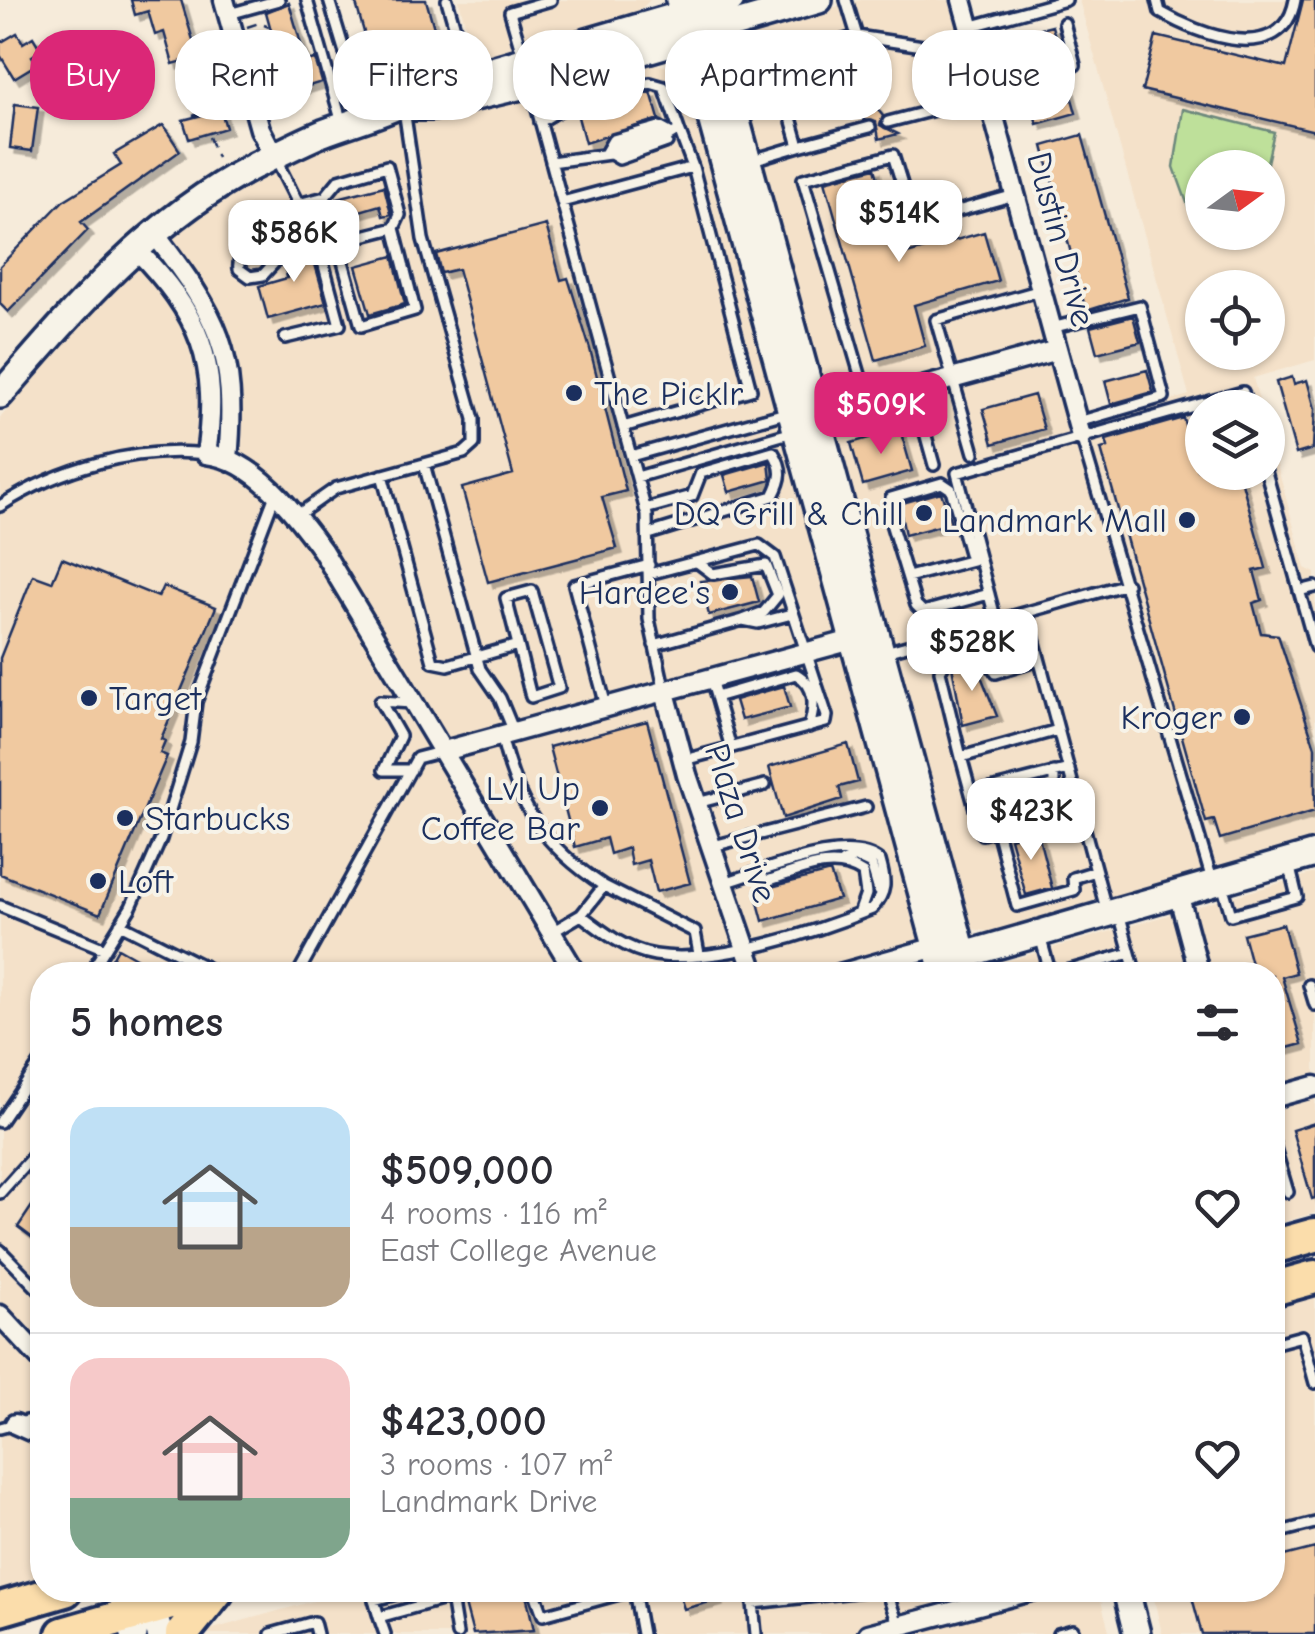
<!DOCTYPE html>
<meta charset="utf-8">
<style>
:root{--surface:#fff;--page:#f2f2f3;--text:#2b2b33;--muted:#7c7c81;--line:#e1e1e2;--accent:#db2777}
body{margin:0;font-family:"Comic Neue",sans-serif;background:var(--page);color:var(--text);height:100vh;display:flex;flex-direction:column;font-size:38px;white-space:nowrap}
*{box-sizing:border-box;margin:0}
p{font-size:32px;color:var(--muted)}
.icon{flex:none;width:55px;height:55px;fill:none;stroke:currentColor;stroke-width:2;stroke-linecap:round;stroke-linejoin:round}
.map{position:relative;flex:1;overflow:hidden}
.side{position:absolute;left:30px;top:962px;width:1255px;height:640px;display:flex;flex-direction:column;background:var(--surface);border-radius:40px;box-shadow:0 2px 8px #0004}
.side>*{flex:none}
.banner{position:absolute;left:30px;top:30px;width:1255px;height:90px;display:flex;gap:20px}
.needle{width:65px;rotate:75deg}
.fabs{position:absolute;left:1185px;top:150px;display:grid;gap:20px}
.fabs a{display:grid;place-items:center;width:100px;height:100px;border-radius:50%;background:var(--surface);box-shadow:0 2px 8px #0004;font-size:50px}
.price{position:absolute;translate:-50% -85px;padding:0 22px;border-radius:20px;background:#fff;color:#222;font-size:32px;line-height:65px;filter:drop-shadow(0 2px 5px #0008)}
.price::after{content:'';position:absolute;left:50%;top:60px;width:30px;height:22px;margin-left:-15px;background:inherit;clip-path:polygon(0 0,100% 0,50% 100%)}
.price.on{background:var(--accent);color:#fff}
ul{padding:0;list-style:none}
li{display:flex;align-items:center;gap:30px;height:250px;padding:0 40px}
li+li{border-top:2px solid var(--line)}
li span{display:grid;place-items:center;flex:none;width:280px;height:200px;border-radius:30px;color:#555}
li>.icon{margin-inline-start:auto}
span .icon{width:120px;height:120px;fill:#fffc;stroke-width:1}
li b{font-size:42px}
h2{display:flex;justify-content:space-between;align-items:center;height:120px;padding:0 40px;font-size:42px}
.tag{padding:0 35px;border-radius:40px;background:var(--surface);box-shadow:0 2px 8px #0004;font-size:35px;line-height:90px}
.tag.on{background:var(--accent);color:#fff}
.map>svg:first-child{display:block}
.built{fill:#f4e1c9;fill-rule:evenodd}
.green{fill:#bee09a;stroke:#6c887c;stroke-width:2.5}
.building{fill:#f0c9a0;stroke:#1b2f5e;stroke-width:2.5;filter:url(#shadow)}
.lines{fill:none;stroke-linecap:round;stroke-linejoin:round}
.lane-casing{stroke:#1b2f5e;stroke-width:16}
.street-casing{stroke:#1b2f5e;stroke-width:25}
.secondary-casing{stroke:#1b2f5e;stroke-width:32}
.highway-casing{stroke:#1b2f5e;stroke-width:40}
.path{stroke:#1b2f5e;stroke-width:2.5;stroke-dasharray:10 8;stroke-linecap:butt}
.lane{stroke:#f7f3e8;stroke-width:9}
.street{stroke:#f7f3e8;stroke-width:18}
.secondary{stroke:#f7f3e8;stroke-width:25}
.highway{stroke:#fbddab;stroke-width:32}
.poi-dot{fill:#1b2f5e;stroke:#f7f3e8;stroke-width:4}
.labels{text-anchor:middle;dominant-baseline:central;stroke-width:8;stroke-linejoin:round;paint-order:stroke}
.street-label{font-size:35px;fill:#1b2f5e;stroke:#f7f3e8}
.poi-label{font-size:35px;fill:#1b2f5e;stroke:#f7f3e8;text-anchor:end}
</style>
<div class="map">
<svg width="1315" height="1634" viewBox="0 0 1315 1634">
<defs>
<filter id="shadow"><feDropShadow dx="5.5" dy="5.5" stdDeviation="0" flood-color="#0004"/></filter>
</defs>
<rect width="100%" height="100%" fill="#f6ebda"/>
<filter id="ink" filterUnits="userSpaceOnUse"><feTurbulence type="fractalNoise" baseFrequency=".01" numOctaves="2"/><feDisplacementMap in="SourceGraphic" scale="20" xChannelSelector="R" yChannelSelector="G"/><feConvolveMatrix kernelMatrix="1 2 1 2 8 2 1 2 1" color-interpolation-filters="sRGB"/></filter>
<g filter="url(#ink)">
<path class="built" d="M459,0h191l-17,17 -158,46z
M861,0h91l120,430 117,-35 -110,-395h236v360l-62,18 8,29 -59,1v64h66v-40l37,136 10,5v267l-324,92 -19,-3 -10,-11 -227,-846 3,-27 13,-15zM1202,168h66v64h-66zM1202,288h66v64h-66z
M655,64l19,4 15,12 245,895h-892v605l-42,13v-1175l124,-140 63,-53 78,-49 48,-24 109,-36 161,-31z
M1315,873v340l-42,12 -1,-250h-289l6,-9z
M1315,1294v340h-153l-10,-44h120l1,-283z
M353,1590h745l12,44h-915z"/>
<path class="green" d="M1183,109l91,23 -8,35 -64,1v52l-10,-3 -18,-50z"/>
<path class="building" d="M131,0h50l17,57 -25,7 -9,-32 -9,3 -7,-24 -13,4z
M355,0h71l14,49 -66,19z
M1303,0h12v131l-173,-41 14,-54 130,31z
M289,3l17,58 9,-2 7,23 -23,7 -1,-4 -11,3 -21,-76z
M1052,26l7,25 -39,11 -7,-26z
M17,33l6,10 10,-6 8,13 -9,6 5,8 -23,14 -14,-23v-12z
M859,55l14,49 10,12 -3,9 18,9 -19,5 -3,-17 -12,-2 -13,-17 -35,9 -4,-15 7,-2 -6,-21 18,-4 -2,-7z
M208,66l18,62 -37,11 -6,-19 23,-6 -13,-44z
M1069,88l7,25 -39,11 -7,-25z
M651,92l8,27 -74,24 -8,-30z
M15,104l23,3 -6,44 -22,-3z
M163,125l17,26 -99,71 7,8 -80,82 -8,-8v-38l63,-65 58,-36 -7,-11z
M1082,135l46,163 -42,13 -43,-165z
M875,168l25,88 84,-24 14,49 -84,24 11,41 -49,14 -51,-179z
M384,186l7,28 -8,2 -3,-11 -37,11 -5,-18z
M546,225l15,55 7,-2 22,71 36,142 -24,6 15,51 -129,34 -26,-94 51,-14 -55,-205 -17,4 -5,-19z
M309,243l17,60 -58,16 -9,-33 28,-8 -5,-28z
M393,256l12,48 -35,10 -14,-48z
M1133,316l7,26 -43,11 -7,-26z
M1147,370l6,22 -42,12 -6,-23z
M1292,377l2,7 13,-4 8,29 -2,40 -17,5 -20,-72z
M1034,395l10,34 -51,15 -10,-35z
M1183,418l15,52 41,2 27,96 -12,3 8,29 -9,3 8,30 17,2 37,112v64l-95,28 -6,-19 -8,2 -105,-373 7,-2 -2,-7z
M900,429l12,42 -49,14 -12,-42z
M769,462l2,18 -42,12 -5,-17z
M941,492l10,31 -46,12 -6,-31z
M62,558l96,39 5,-11 53,21 -55,132 4,2 -5,12 7,3 -67,158 -100,-40v-216l33,-83 19,7z
M752,576l7,26 -50,13 -9,-34z
M975,661l22,55 -34,9 -11,-59z
M784,686l6,21 -49,13 -6,-20z
M647,721l43,162 -34,9 -8,-32 -17,5 -3,-17 -18,6 -4,-16 -31,9 -26,-100z
M848,744l10,38 -19,5 3,12 -59,19 -14,-51z
M1037,830l15,58 -26,7 -16,-57z
M830,872l9,27 -76,22 -8,-30z
M1283,924l13,49 -14,4 20,67 -30,8v-77h-18l-11,-41z
M118,948l48,27h-63z
M1120,964l3,11h-40z
M1315,1123v75l-3,1 -20,-69z
M42,1191v54l-24,-18z
M1315,1548v86h-113l-12,-44h82v-31z
M515,1590h8l4,9 7,31 -61,4 -8,-30z
M678,1590h37l2,10 -33,9z"/>
<g class="lines">
<g class="lane-casing">
<path id="lane" d="M307,0l35,123
M329,0l35,116
M447,0l21,74
M1157,0l3,12c39,23 123,55 135,-12
M229,14l50,-14
M969,27l97,-27
M857,36l66,10 48,-11
M523,57l-13,-45 41,-12
M531,87l116,428 2,104 16,73
M987,92l88,-27 -11,-42
M540,122l20,-12 90,-27 14,4 15,43 -16,10 -46,13 -66,9
M888,122l100,-26
M679,130l14,37
M799,146l71,-19
M609,150l61,-17
M606,152l7,-12 46,-13 11,6
M609,153l10,6 48,-17
M275,158l43,85 22,82 -55,13
M749,161l50,-15c-25,-88 -28,-84 58,-110l-11,-36
M325,197l36,129 54,-16 -21,-82 -55,14
M562,202l131,-35 58,223 -128,37
M298,204l27,-7 14,-17 48,-14 13,49 -6,13
M266,237l8,11v15l-11,12 -13,2 -11,-8c-4,-30 43,-41 66,-54
M1051,328l89,-22 24,91 -86,25
M913,389l21,76
M868,402l-65,-223 90,-24 21,68 101,-28
M1081,436l131,444
M974,453l-38,-133 105,-30
M631,456l158,-44
M424,464l56,205 20,29 14,34
M1266,472l49,175
M382,475l51,187 15,3 70,-20 13,52 28,-9 -27,-97 -26,7 12,47
M637,477l156,-45
M0,506c59,-38 136,-60 206,-52
M645,509l47,-13 9,-23 72,-21c11,17 9,27 0,44l-124,38
M296,516l40,-28 128,-35 10,-9v-25l-51,-180 -19,-130
M971,560l-20,-71 -9,-6 -51,15 -1,22 26,85 7,7 66,-18
M697,562l16,12 53,-9 12,30 -14,17 -21,8
M649,574l110,-29 16,12 52,159 -1,6 -142,38
M908,577l65,-17
M1299,591l16,-4
M1027,613l79,296
M996,621l-39,-148 286,-81 4,16
M654,645l89,-25 15,3 34,-9
M889,651l238,-67
M711,679l20,69
M716,697l80,-23c21,12 19,33 13,53
M380,701l20,35 -16,34h27
M380,701l32,2
M606,706l-32,-121 75,-20
M501,736c18,72 41,109 103,150l-23,29
M961,757l-21,-86 9,-16c25,-5 34,-6 47,18l43,-13
M971,794l98,-25
M697,803l68,-18
M1079,806l-82,24 20,76 57,-16 -1,-12 23,-7
M975,809l79,-24v-13
M997,830l-15,4 -21,-77 97,-27
M713,846l153,-39
M843,862l13,-5 15,7 8,27
M757,873l10,8c32,-10 66,-28 96,-8l3,21 -7,20
M1222,884l9,31 66,-18 -8,-33
M604,886l91,46 4,22
M0,906l105,43
M1119,913l17,62
M120,924l101,51
M552,932l29,-17c22,17 45,35 74,40 60,10 161,-23 217,-46 15,-17 14,-27 8,-48 -32,-27 -115,10 -153,21
M1040,936l11,39
M89,975l42,-68 30,-68 30,-97 5,-40 79,-207
M297,975l120,-217 27,-7
M1053,975l77,-22
M1309,985l6,20
M0,1122l42,-62
M1272,1138l16,54
M0,1193l42,-47
M0,1250l42,43
M1272,1344l30,-8 13,47
M0,1428l42,-11
M1272,1534l43,-11
M443,1590l8,7 6,37
M534,1590l9,25 91,-25
M634,1590l8,44
M886,1590l13,37
M379,1617l-5,-17 38,-10
M271,1634l43,-12 3,12
M385,1634l-6,-17 98,-27
M756,1634l-3,-31 120,-13
M1058,1634l15,-4 1,4"/>
</g>
<g class="street-casing">
<path id="street" d="M224,0l36,129 14,27
M962,0l119,436
M154,233c64,84 84,118 74,226
M136,249c64,66 84,113 70,205 49,5 89,59 116,96l255,425
M817,416l240,-66
M665,692l22,83 68,200
M444,751l408,-111
M1178,893l22,82
M836,975l100,-28 8,2
M1272,1098l43,-12
M0,1315l42,45
M15,1424l27,12
M868,1634l167,-44"/>
</g>
<g class="secondary-casing">
<path id="secondary" d="M679,0l265,975
M704,0l265,975
M403,107h30l97,-23 289,-84
M0,395c75,-87 150,-175 254,-229 22,-11 45,-23 69,-33 36,-14 72,-21 104,-44l304,-89
M964,955l351,-101
M120,1590l14,44
M1126,1590l11,44
M152,1609l8,25"/>
</g>
<g class="highway-casing">
<path id="highway" d="M1272,1247l43,-12
M1272,1289l43,-12
M0,1609l65,-19
M63,1634l153,-44
M182,1634l35,-43"/>
</g>
<path class="path" d="M247,27l12,-4 10,4
M195,81l8,28
M193,116l24,-10v-19
M209,137l8,21"/>
<use href="#lane" class="lane"/>
<use href="#street" class="street"/>
<use href="#secondary" class="secondary"/>
<use href="#highway" class="highway"/>
</g>
</g>
<g class="poi-dot">
<circle cx="574" cy="393" r="10"/>
<circle cx="924" cy="513" r="10"/>
<circle cx="1187" cy="520" r="10"/>
<circle cx="730" cy="592" r="10"/>
<circle cx="89" cy="698" r="10"/>
<circle cx="1242" cy="717" r="10"/>
<circle cx="600" cy="808" r="10"/>
<circle cx="125" cy="818" r="10"/>
<circle cx="98" cy="881" r="10"/>
</g>
<g class="labels">
<g class="street-label">
<text transform="translate(1061 239) rotate(75)">Dustin Drive</text>
<text transform="translate(741 823) rotate(72)">Plaza Drive</text>
</g>
<g class="poi-label">
<text x="594" y="393" text-anchor="start">The Picklr</text>
<text x="904" y="513">DQ Grill &amp; Chill</text>
<text x="1167" y="520">Landmark Mall</text>
<text x="710" y="592">Hardee's</text>
<text x="109" y="698" text-anchor="start">Target</text>
<text x="1222" y="717">Kroger</text>
<text x="580" y="788">Lvl Up<tspan x="580" dy="40">Coffee Bar</tspan></text>
<text x="145" y="818" text-anchor="start">Starbucks</text>
<text x="118" y="881" text-anchor="start">Loft</text>
</g>
</g>
</svg>
<div class="fabs">
<a><svg class="needle" viewBox="-14 -14 28 28"><path d="M0-13l5 13h-10z" fill="#e53935"/><path d="M0 13l5-13h-10z" fill="#7c7c81"/></svg></a>
<a><svg class="icon" aria-label="locate" viewBox="0 0 24 24"><circle cx="12" cy="12" r="6"/><path d="M12 2v4M12 18v4M2 12h4M18 12h4"/></svg></a>
<a><svg class="icon" aria-label="layers" viewBox="0 0 24 24"><path d="M12 4l9 5-9 5-9-5zM3 14l9 5 9-5"/></svg></a>
</div>
<b class="price" style="left:899px;top:265px">$514K</b>
<b class="price" style="left:294px;top:285px">$586K</b>
<b class="price on" style="left:881px;top:457px">$509K</b>
<b class="price" style="left:972px;top:694px">$528K</b>
<b class="price" style="left:1031px;top:863px">$423K</b>
<div class="banner">
<a class="tag on">Buy</a>
<a class="tag">Rent</a>
<a class="tag">Filters</a>
<a class="tag">New</a>
<a class="tag">Apartment</a>
<a class="tag">House</a>
</div>
<section class="side">
<h2>5 homes<svg class="icon" aria-label="filters" viewBox="0 0 24 24"><path d="M4 7h16M4 17h16"/><circle cx="9" cy="7" r="2"/><circle cx="15" cy="17" r="2"/></svg></h2>
<ul>
<li><span style="background:linear-gradient(#bfe0f5 60%,#b9a48a 0)"><svg class="icon" aria-label="home" viewBox="0 0 24 24"><path d="M3 11l9-7 9 7M6 9v11h12V9"/></svg></span><div><b>$509,000</b><p>4 rooms · 116 m²</p><p>East College Avenue</p></div><svg class="icon" aria-label="heart" viewBox="0 0 24 24"><path d="M12 20l-8-8c-3-5 5-10 8-4 3-6 11-1 8 4z"/></svg></li>
<li><span style="background:linear-gradient(#f6c9c9 70%,#7fa58c 0)"><svg class="icon" aria-label="home" viewBox="0 0 24 24"><path d="M3 11l9-7 9 7M6 9v11h12V9"/></svg></span><div><b>$423,000</b><p>3 rooms · 107 m²</p><p>Landmark Drive</p></div><svg class="icon" aria-label="heart" viewBox="0 0 24 24"><path d="M12 20l-8-8c-3-5 5-10 8-4 3-6 11-1 8 4z"/></svg></li>
</ul>
</section>
</div>
